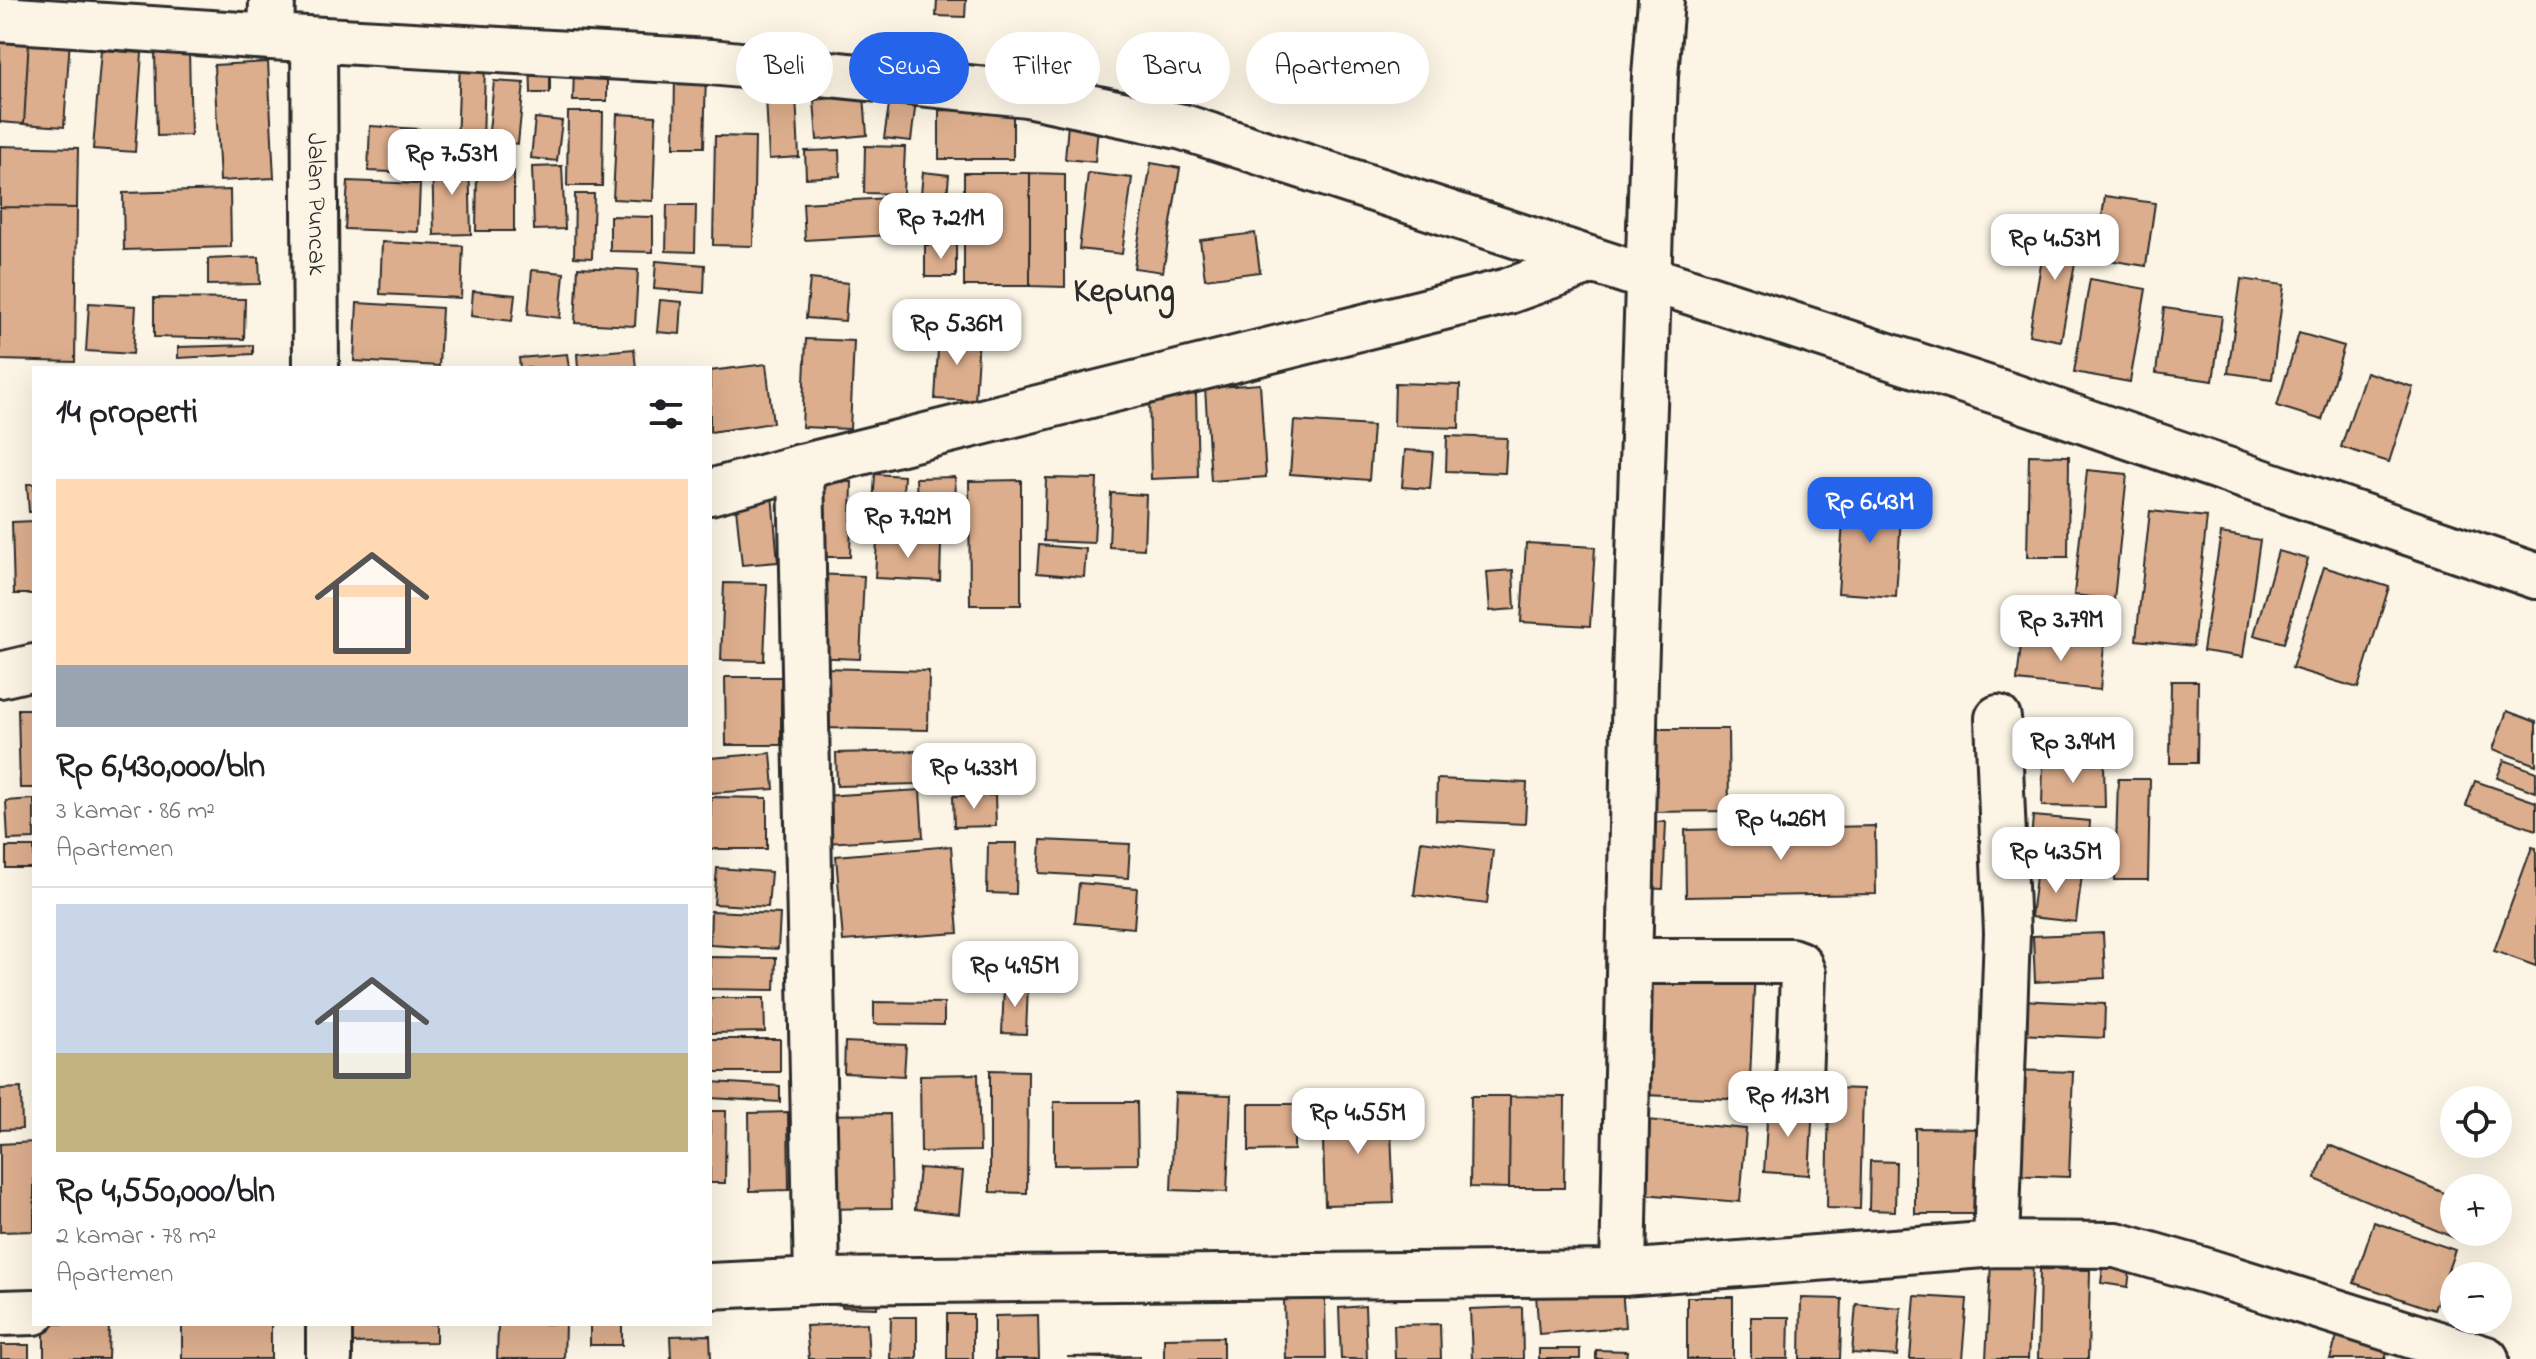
<!DOCTYPE html>
<html lang="id">
<meta charset="utf-8">
<style>
:root{--surface:#fff;--page:#f6f6f6;--text:#202124;--muted:#757577;--line:#e0e0e0;--accent:#2563eb}
body{margin:0;font-family:"Indie Flower",sans-serif;background:var(--page);color:var(--text);height:100vh;display:flex;flex-direction:column;font-size:30px;white-space:nowrap}
*{box-sizing:border-box;margin:0}
p{font-size:26px;color:var(--muted)}
.icon{flex:none;width:44px;height:44px;fill:none;stroke:currentColor;stroke-width:2;stroke-linecap:round;stroke-linejoin:round}
.map{position:relative;flex:1;overflow:hidden}
.sheet{position:absolute;left:32px;top:366px;width:680px;height:960px;display:flex;flex-direction:column;background:var(--surface);border-radius:0px;box-shadow:0 8px 32px #0002}
.sheet>*{flex:none}
.hud{position:absolute;left:736px;top:32px;width:760px;height:72px;display:flex;gap:16px}
.fabs{position:absolute;left:2440px;top:1086px;display:grid;gap:16px}
.fabs a{display:grid;place-items:center;width:72px;height:72px;border-radius:50%;background:var(--surface);box-shadow:0 8px 32px #0002;font-size:40px}
.price{position:absolute;translate:-50% -68px;padding:0 18px;border-radius:16px;background:#fff;color:#222;font-size:26px;line-height:52px;filter:drop-shadow(0 2px 4px #0008)}
.price::after{content:'';position:absolute;left:50%;top:48px;width:24px;height:18px;margin-left:-12px;background:inherit;clip-path:polygon(0 0,100% 0,50% 100%)}
.price.current{background:var(--accent);color:#fff}
ul{padding:0;list-style:none}
li{display:grid;align-content:center;gap:16px;height:424px;padding:0 24px}
li+li{border-top:2px solid var(--line)}
li span{display:grid;place-items:center;height:248px;border-radius:0px;color:#555}
li>.icon{margin-inline-start:auto}
span .icon{width:144px;height:144px;fill:#fffc;stroke-width:1}
li b{font-size:34px}
h2{display:flex;justify-content:space-between;align-items:center;height:96px;padding:0 24px;font-size:34px}
.chip{padding:0 28px;border-radius:36px;background:var(--surface);box-shadow:0 8px 32px #0002;font-size:28px;line-height:72px}
.chip.current{background:var(--accent);color:#fff}
.map>svg:first-child{display:block}
.building{fill:#dcae8d;stroke:#2b2b2b;stroke-width:2}
.lines{fill:none;stroke-linecap:round;stroke-linejoin:round}
.minor-casing{stroke:#2b2b2b;stroke-width:50}
.major-casing{stroke:#2b2b2b;stroke-width:50}
.minor{stroke:#fcf5e5;stroke-width:44}
.major{stroke:#fcf5e5;stroke-width:44}
.labels{text-anchor:middle;dominant-baseline:central;stroke-width:6;stroke-linejoin:round;paint-order:stroke}
.street-label{font-size:26px;fill:#2b2b2b;stroke:#fcf5e5}
.district-label{font-size:34px;font-weight:bold;fill:#2b2b2b;stroke:#fcf5e5}
</style>
<div class="map">
<svg width="2536" height="1359" viewBox="0 0 2536 1359">
<rect width="100%" height="100%" fill="#fcf5e5"/>
<filter id="ink" filterUnits="userSpaceOnUse"><feTurbulence type="fractalNoise" baseFrequency=".0125" numOctaves="2"/><feDisplacementMap in="SourceGraphic" scale="16" xChannelSelector="R" yChannelSelector="G"/><feConvolveMatrix kernelMatrix="1 2 1 2 8 2 1 2 1" color-interpolation-filters="sRGB"/></filter>
<g filter="url(#ink)">
<path class="building" d="M937,0h29l-1,17 -29,-1z
M0,35l29,2 -5,87 -24,-2z
M29,37l41,2 -6,88 -40,-3z
M101,50l41,3 -7,99 -42,-3z
M155,51h34l2,84 -34,1z
M530,56h20v37h-19z
M460,61l25,1 -2,83 -26,-1z
M268,62l6,116 -54,3 -6,-116z
M574,68h33v33h-34z
M675,74h31l-2,73h-30z
M494,81l30,2 -6,61 -30,-3z
M796,94l3,63 -30,2 -3,-64z
M864,95l3,40 -50,5 -3,-40z
M890,98l26,3 -5,40 -27,-3z
M939,110l74,1v48h-74z
M568,112h35l-1,74h-35z
M617,114l39,2 -3,85 -40,-2z
M535,118l27,3 -5,40 -26,-3z
M1068,124l30,2 -3,36 -30,-3z
M370,126l49,3 -3,44 -48,-2z
M715,136l40,1 -2,109 -40,-1z
M0,146l78,2 -1,60 -77,-1z
M865,146l40,1 -2,47 -39,-1z
M839,150l1,26 -34,2 -1,-27z
M469,159l2,75 -37,1 -2,-75z
M1151,163l29,5 -17,104 -29,-4z
M562,166l3,63 -31,1 -2,-63z
M477,171h37v60h-38z
M923,172l26,3 -5,55 -26,-3z
M964,173h66v113h-66z
M1030,173l35,1v113l-35,-1z
M1088,173l44,5 -10,76 -43,-5z
M348,181l72,3 -2,48 -73,-3z
M230,190l1,57 -107,3 -1,-57z
M575,194h19l-2,64 -18,-1z
M2105,196l50,7 -9,63 -50,-8z
M906,197l2,37 -103,6 -2,-37z
M667,205h29l-1,47 -29,-1z
M0,207l77,1 -2,154 -75,-2z
M610,216l43,1v35l-43,-1z
M2048,223l33,6 -20,112 -32,-6z
M1255,233l5,39 -55,7 -5,-39z
M382,242l81,4 -2,52 -81,-4z
M956,244v33h-31v-32z
M259,257l1,27 -52,1v-26z
M656,261l49,4 -1,28 -50,-4z
M578,267l60,3 -3,56 -60,-3z
M532,270l32,3 -4,45 -32,-4z
M810,279l38,4 -3,38 -39,-3z
M2090,279l56,10 -16,93 -56,-10z
M2241,279l43,6 -12,94 -44,-6z
M473,291l42,4 -3,26 -41,-5z
M154,298l91,1 -1,40 -90,-2z
M660,300l22,2 -2,32 -23,-2z
M89,303l47,3 -3,48 -47,-3z
M357,303l85,5 -3,58 -85,-5z
M2164,308l58,8 -9,65 -57,-8z
M939,333l40,3 -4,65 -40,-2z
M2299,333l45,13 -22,74 -45,-14z
M806,339l48,2 -4,88 -48,-2z
M253,345v9l-75,4v-11z
M634,349l2,19h-58l-1,-14z
M567,354l2,14h-49l-1,-10z
M766,364l7,59 -63,9v-61z
M2366,372l47,15 -24,75 -48,-15z
M1395,383l65,2 -1,43 -65,-2z
M1260,384l6,93 -55,4 -6,-93z
M1196,394l2,83 -47,2 -2,-83z
M1294,421l79,5 -4,54 -79,-6z
M1447,436l60,2 -2,35 -59,-2z
M1405,450l28,2 -3,37 -28,-2z
M2029,455l40,1 -1,101h-41z
M2087,470l40,4 -13,126 -40,-5z
M875,474l29,2 -3,50 -29,-2z
M955,477l3,54 -40,2 -2,-55z
M1046,478l51,1 -3,64 -50,-2z
M1021,480v125h-51l-1,-124z
M808,481l44,1 -2,75h-44z
M27,484h7v28h-5z
M1111,493l35,2 -2,54 -35,-2z
M1845,493l57,5 -6,99 -58,-4z
M772,494l6,68 -36,3 -7,-67z
M2150,511l57,6 -14,129 -57,-6z
M34,521v73h-20l-2,-72z
M2221,533l39,7 -17,117 -40,-6z
M877,539l64,3 -1,39 -65,-3z
M1526,543l69,4 -5,79 -69,-4z
M1039,545l47,4 -2,28 -47,-4z
M2278,551l30,8 -24,84 -30,-8z
M2324,567l65,20 -31,101 -66,-20z
M1513,570l2,39 -25,2 -3,-39z
M813,574l51,2 -4,83 -51,-2z
M724,583l43,1 -3,77 -43,-1z
M2022,636l82,9 -4,45 -83,-9z
M823,668l106,3 -1,59 -106,-2z
M725,677h56v68h-55z
M2171,681h27l-1,82h-27z
M18,709h16v79h-14z
M2507,711l29,11v43l-43,-16z
M1649,729h79l1,82 -79,1z
M916,751l1,33 -80,2 -1,-33z
M771,753l3,36 -64,4v-35z
M2504,760l32,12v20l-39,-14z
M2043,763l61,1 1,43 -63,-1z
M1437,779l90,4 -2,41 -89,-4z
M2118,779h32l-2,101h-33z
M2475,781l61,21v28l-70,-24z
M920,790l3,47 -97,6 -3,-47z
M995,795l1,31 -42,1 -1,-31z
M711,797l56,1v51h-57z
M34,799v40l-26,1 -2,-39z
M2033,816l57,5 -2,37 -58,-5z
M1645,822h21l-3,67 -21,-1z
M1875,826l1,68 -190,3 -1,-67z
M1041,840l89,4 -2,34 -89,-5z
M1421,841l72,9 -6,54 -73,-9z
M988,843h29l-1,51 -29,-1z
M951,846l7,87 -115,8 -7,-85z
M6,847h28v21h-28z
M2532,847l4,1v118l-42,-15z
M717,868l54,4 -3,35 -54,-3z
M2037,868l45,6 -6,48 -45,-5z
M1079,883l58,5 -3,40 -59,-5z
M711,911l69,3 -2,35 -68,-4z
M2103,933l2,45 -70,4 -2,-46z
M710,957l66,1 -1,32 -65,-1z
M1652,963l103,6 -6,131 -103,-5z
M1004,985h24l-2,49 -24,-1z
M710,998h54l1,34 -55,1z
M2020,1000l85,4 -1,34 -85,-4z
M874,1002l70,1v22l-70,-1z
M710,1039h70v33h-70z
M845,1042l61,3 -2,31 -60,-3z
M990,1070l38,1 -1,122 -37,-1z
M2012,1070l61,2 -4,105 -61,-2z
M978,1074l2,77 -59,1 -1,-77z
M710,1082l70,4v16l-70,-4z
M21,1088l1,41 -22,1v-41z
M1829,1088l34,1 -3,120 -33,-1z
M1175,1093l56,2 -4,97 -56,-2z
M1471,1096h39l-1,92 -39,-1z
M1510,1096l55,1 -1,91h-55z
M1054,1102h83l1,62 -84,1z
M1768,1103l45,3 -4,69 -45,-3z
M1249,1104h45v46l-45,1z
M1390,1107l4,96 -69,2 -3,-96z
M710,1111h16l-1,72h-15z
M788,1112l1,78 -39,1 -1,-78z
M890,1114l2,94 -72,1 -2,-94z
M1636,1119l110,10 -6,73 -110,-9z
M1915,1128l72,1 -1,85h-71z
M34,1142v89l-34,1v-88z
M2329,1145l125,52v35h9l-4,8 -144,-61z
M1870,1161l26,1 -1,49 -26,-1z
M919,1168l44,3 -4,43 -44,-5z
M2374,1222l81,28 -21,60 -80,-27z
M2105,1251l27,3 -4,33 -27,-4z
M1991,1262l42,2 -5,95h-42z
M2040,1269l50,1 -2,89h-50z
M1622,1287l3,40 -86,7 -3,-39z
M843,1288l35,2 -1,18 -35,-1z
M1915,1296l52,3 -5,60h-52z
M1687,1297h46v62h-46z
M1325,1298l1,61h-40l-2,-59z
M1801,1298l41,1 -2,60h-40z
M1856,1304l45,4 -4,48 -45,-3z
M1365,1306l2,53h-26l-2,-51z
M1522,1307l1,52h-51l-2,-50z
M947,1314h26v45h-26z
M1038,1315l1,44h-44v-43z
M891,1317h26v42h-27z
M1751,1317h38l-1,42h-37z
M867,1323l2,36h-60l-3,-33z
M44,1324h65l-1,35h-64z
M182,1324h89v35h-89z
M345,1324h91v18l-91,1z
M498,1324h67l-1,35h-67z
M590,1324h32v21h-32z
M1440,1324l1,35h-46l-1,-34z
M2338,1333l50,15 -3,11h-55z
M710,1335l1,24h-40l-1,-23z
M1223,1337v22h-59v-21z
M1,1345h28v14h-28z
M1539,1349h41v10h-41z
M1596,1350l31,1 -1,8h-30z
M1140,1356v3l-73,-2z"/>
<g class="lines">
<g class="minor-casing">
<g id="minor">
<path d="M271,37l1,-37"/>
<path id="s1" d="M314,40l2,328"/>
<path d="M801,467l16,814"/>
<path d="M710,492l91,-25 707,-176 84,-30"/>
<path d="M0,675l34,-8"/>
<path d="M1630,961h161l8,3 4,10 -4,107"/>
<path d="M1996,1244l11,-311 -9,-215"/>
<path d="M1623,1273l12,-596 20,-601 6,-76"/>
<path d="M710,1286l107,-5 806,-8 373,-29 120,1 87,25 283,89"/>
<path d="M0,1313l34,-1"/>
<path d="M329,1324v35"/>
</g>
</g>
<g class="major-casing">
<path id="major" d="M0,19l271,18 440,25 316,32 156,33 828,269 525,180"/>
</g>
<use href="#minor" class="minor"/>
<use href="#major" class="major"/>
</g>
</g>
<g class="labels">
<g class="street-label">
<text stroke="none"><textPath href="#s1" startOffset="164">Jalan Puncak</textPath></text>
</g>
<g class="district-label">
<text x="1124" y="293">Kepung</text>
</g>
</g>
</svg>
<div class="fabs">
<a><svg class="icon" aria-label="locate" viewBox="0 0 24 24"><circle cx="12" cy="12" r="6"/><path d="M12 2v4M12 18v4M2 12h4M18 12h4"/></svg></a>
<a>+</a>
<a>−</a>
</div>
<b class="price" style="left:452px;top:197px">Rp 7.53M</b>
<b class="price" style="left:941px;top:261px">Rp 7.21M</b>
<b class="price" style="left:2055px;top:282px">Rp 4.53M</b>
<b class="price" style="left:957px;top:367px">Rp 5.36M</b>
<b class="price current" style="left:1870px;top:545px">Rp 6.43M</b>
<b class="price" style="left:908px;top:560px">Rp 7.92M</b>
<b class="price" style="left:2061px;top:663px">Rp 3.79M</b>
<b class="price" style="left:2073px;top:785px">Rp 3.94M</b>
<b class="price" style="left:974px;top:811px">Rp 4.33M</b>
<b class="price" style="left:1781px;top:862px">Rp 4.26M</b>
<b class="price" style="left:2056px;top:895px">Rp 4.35M</b>
<b class="price" style="left:1015px;top:1009px">Rp 4.95M</b>
<b class="price" style="left:1788px;top:1139px">Rp 11.3M</b>
<b class="price" style="left:1358px;top:1156px">Rp 4.55M</b>
<div class="hud">
<a class="chip">Beli</a>
<a class="chip current">Sewa</a>
<a class="chip">Filter</a>
<a class="chip">Baru</a>
<a class="chip">Apartemen</a>
</div>
<section class="sheet">
<h2>14 properti<svg class="icon" aria-label="filters" viewBox="0 0 24 24"><path d="M4 7h16M4 17h16"/><circle cx="9" cy="7" r="2"/><circle cx="15" cy="17" r="2"/></svg></h2>
<ul>
<li><span style="background:linear-gradient(#ffd9b3 75%,#9aa5b1 0)"><svg class="icon" aria-label="home" viewBox="0 0 24 24"><path d="M3 11l9-7 9 7M6 9v11h12V9"/></svg></span><div><b>Rp 6,430,000/bln</b><p>3 kamar · 86 m²</p><p>Apartemen</p></div></li>
<li><span style="background:linear-gradient(#c9d6e8 60%,#c2b280 0)"><svg class="icon" aria-label="home" viewBox="0 0 24 24"><path d="M3 11l9-7 9 7M6 9v11h12V9"/></svg></span><div><b>Rp 4,550,000/bln</b><p>2 kamar · 78 m²</p><p>Apartemen</p></div></li>
</ul>
</section>
</div>
